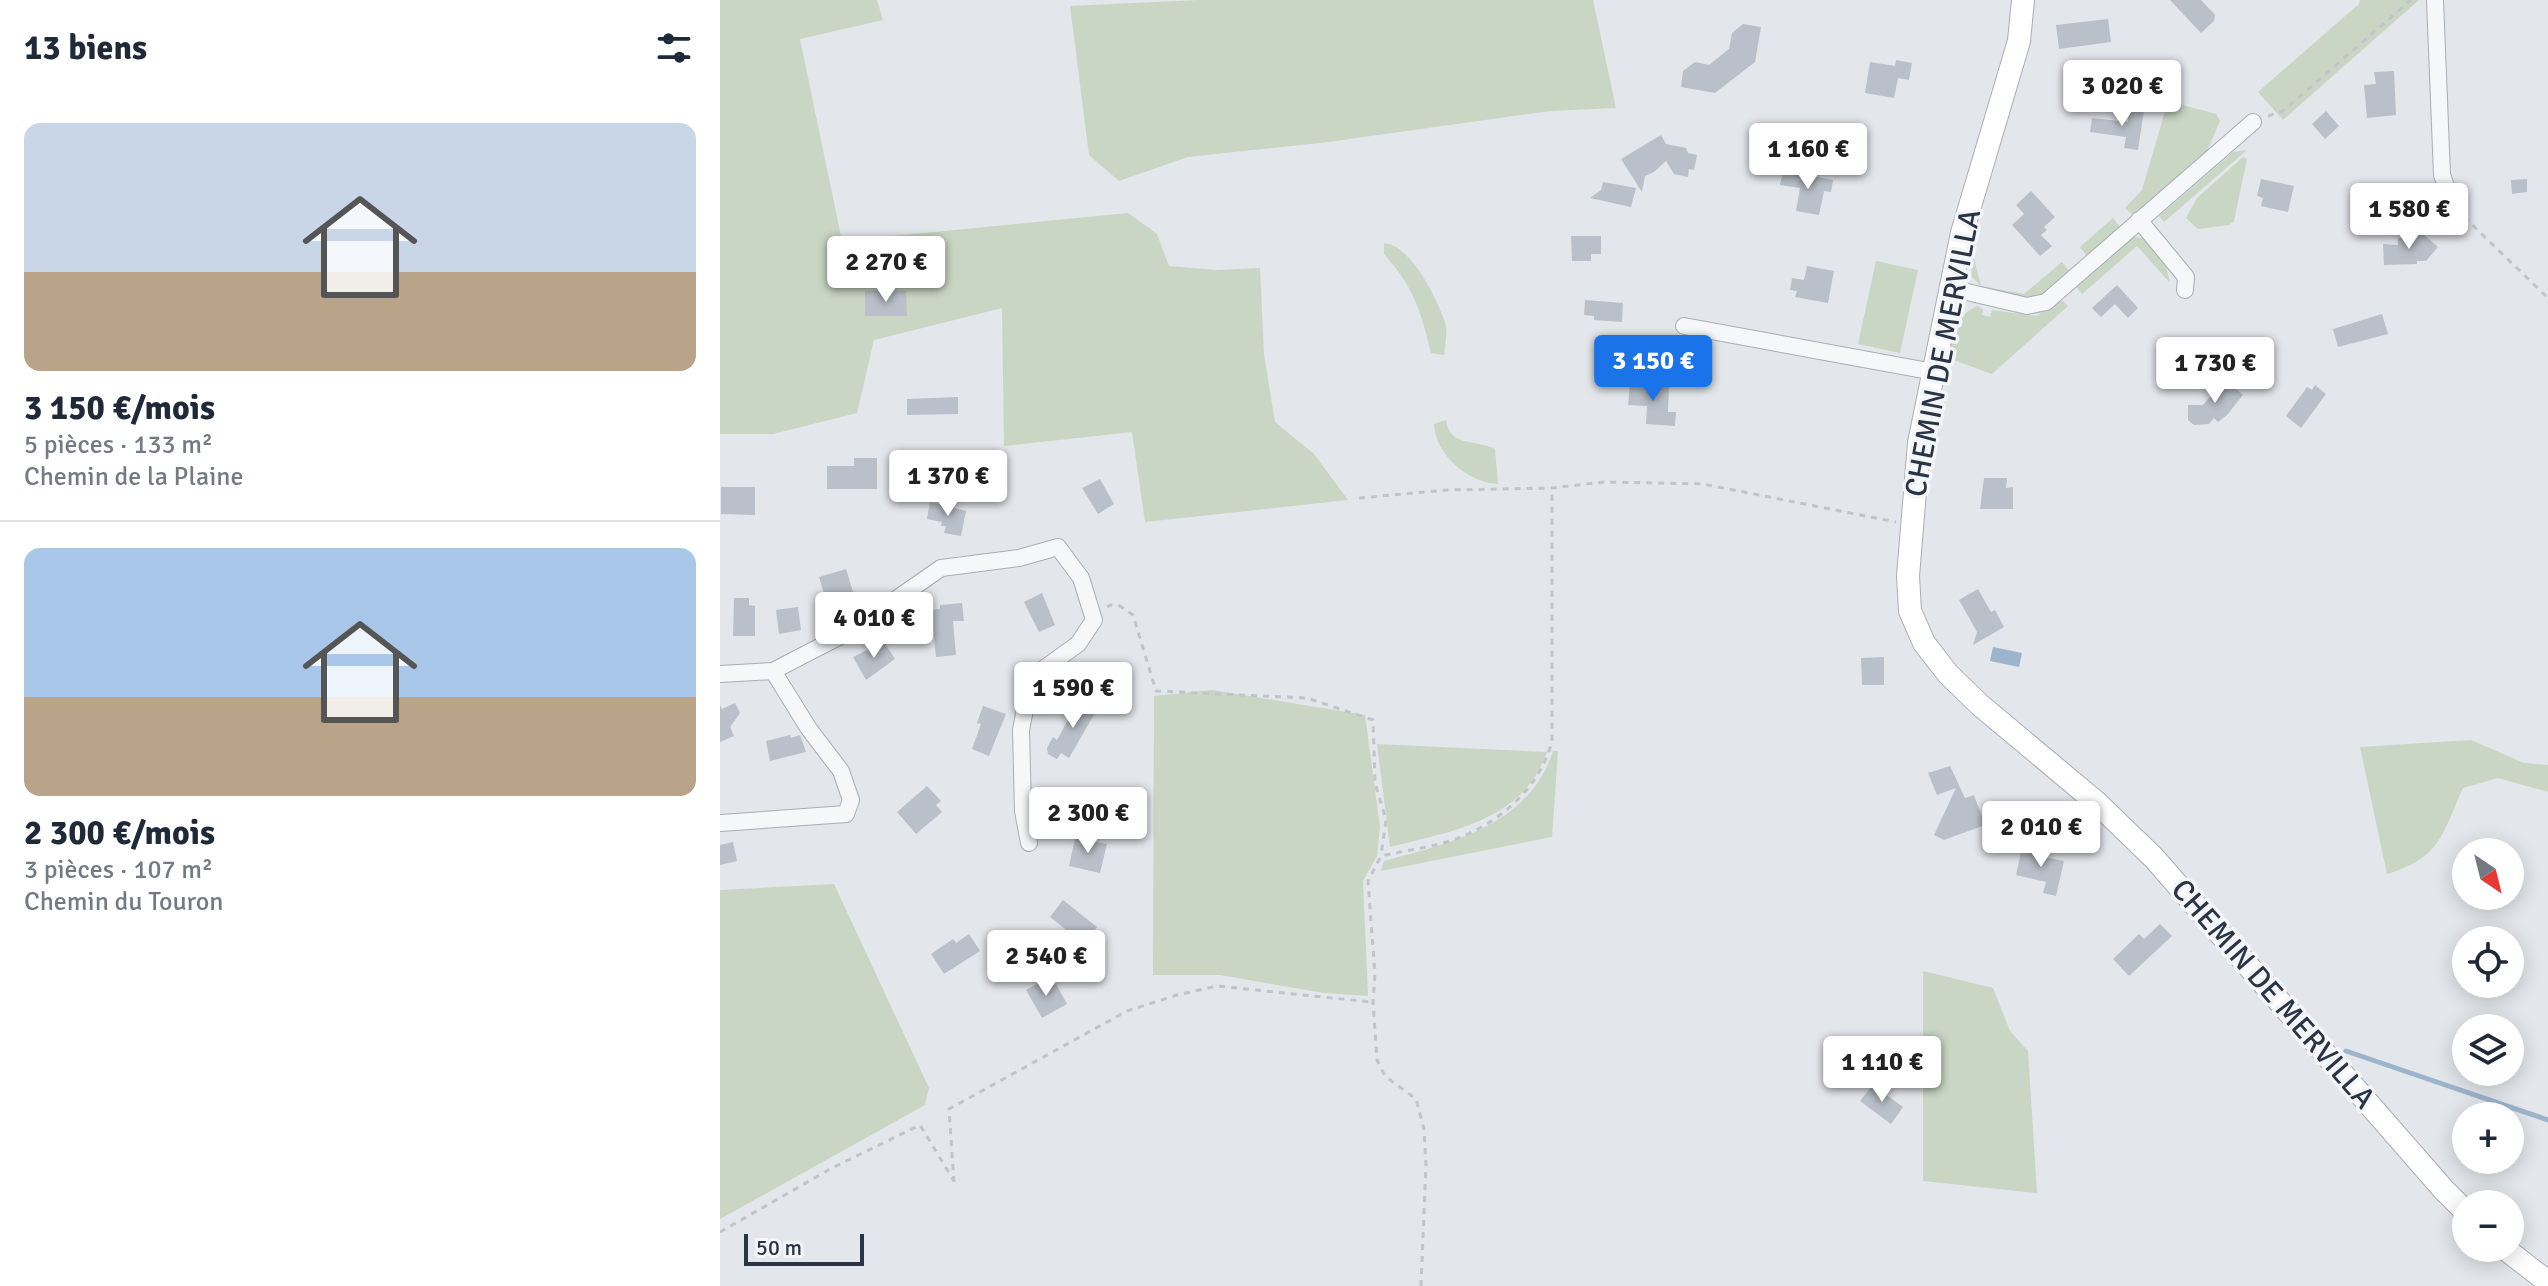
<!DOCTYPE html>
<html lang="fr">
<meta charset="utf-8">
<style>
:root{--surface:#fff;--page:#f2f2f3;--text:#1f2937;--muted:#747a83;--line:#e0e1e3;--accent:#1a73e8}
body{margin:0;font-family:Signika,sans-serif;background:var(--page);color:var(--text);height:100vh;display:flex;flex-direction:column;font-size:30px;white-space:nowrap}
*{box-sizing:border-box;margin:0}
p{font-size:26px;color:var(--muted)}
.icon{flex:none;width:44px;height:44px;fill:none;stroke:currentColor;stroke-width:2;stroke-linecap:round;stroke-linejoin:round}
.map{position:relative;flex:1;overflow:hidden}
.drawer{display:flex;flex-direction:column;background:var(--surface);width:720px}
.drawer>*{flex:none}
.needle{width:52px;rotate:145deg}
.controls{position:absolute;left:1732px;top:838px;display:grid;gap:16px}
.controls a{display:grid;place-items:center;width:72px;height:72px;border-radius:50%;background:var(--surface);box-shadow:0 4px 20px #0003;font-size:40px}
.scale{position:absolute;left:24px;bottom:20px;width:120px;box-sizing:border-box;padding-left:8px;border:4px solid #2a3444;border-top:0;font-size:22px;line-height:28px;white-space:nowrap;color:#2a3444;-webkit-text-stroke:6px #f3f5f9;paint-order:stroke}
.price{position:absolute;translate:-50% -68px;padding:0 18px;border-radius:8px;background:#fff;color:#222;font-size:26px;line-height:52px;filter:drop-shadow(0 2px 4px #0008)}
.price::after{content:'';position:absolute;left:50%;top:48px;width:24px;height:18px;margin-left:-12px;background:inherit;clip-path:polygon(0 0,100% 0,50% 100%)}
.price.selected{background:var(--accent);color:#fff}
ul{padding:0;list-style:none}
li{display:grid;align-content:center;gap:16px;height:424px;padding:0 24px}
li+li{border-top:2px solid var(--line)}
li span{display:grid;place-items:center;height:248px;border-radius:16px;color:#555}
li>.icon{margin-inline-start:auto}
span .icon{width:144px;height:144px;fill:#fffc;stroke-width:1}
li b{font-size:34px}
h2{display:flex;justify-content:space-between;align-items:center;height:96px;padding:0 24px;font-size:34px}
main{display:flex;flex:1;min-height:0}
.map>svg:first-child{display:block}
.green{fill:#c9d6c4}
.water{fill:#9db5cc}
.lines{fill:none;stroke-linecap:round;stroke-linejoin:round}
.stream{stroke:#9db5cc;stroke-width:5}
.building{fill:#bac0c9}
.street-casing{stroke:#a8adb6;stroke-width:18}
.secondary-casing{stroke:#a8adb6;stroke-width:24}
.path{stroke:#c1c4ca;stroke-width:3;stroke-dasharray:6 6;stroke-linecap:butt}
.street{stroke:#f6f7f9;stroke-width:16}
.secondary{stroke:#fff;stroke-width:22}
.labels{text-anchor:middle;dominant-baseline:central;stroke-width:7;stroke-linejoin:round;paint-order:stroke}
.street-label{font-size:30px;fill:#2a3444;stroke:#f3f5f9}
</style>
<main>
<section class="drawer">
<h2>13 biens<svg class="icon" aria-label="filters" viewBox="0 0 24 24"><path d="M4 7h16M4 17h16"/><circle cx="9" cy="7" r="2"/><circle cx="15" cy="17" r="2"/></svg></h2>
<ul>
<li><span style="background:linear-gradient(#c9d6e8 60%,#b9a48a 0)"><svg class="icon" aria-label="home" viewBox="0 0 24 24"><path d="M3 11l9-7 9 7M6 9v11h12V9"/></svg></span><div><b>3 150 €/mois</b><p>5 pièces · 133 m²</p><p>Chemin de la Plaine</p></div></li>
<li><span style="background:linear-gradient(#a9c7e8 60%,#b9a48a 0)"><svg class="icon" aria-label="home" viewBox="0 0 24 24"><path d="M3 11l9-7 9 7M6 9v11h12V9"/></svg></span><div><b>2 300 €/mois</b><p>3 pièces · 107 m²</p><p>Chemin du Touron</p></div></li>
</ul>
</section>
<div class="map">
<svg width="1828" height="1286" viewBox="0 0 1828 1286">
<rect width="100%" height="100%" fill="#e3e6eb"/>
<path class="green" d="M0,0h157l6,20 -83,19 42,202 286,-28 29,21 12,32 48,4 43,-2 4,87 11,67 39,32 34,46 -203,22 -13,-90 -128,14 -2,-138 -128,32 -17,73 -84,21h-53z
M478,0h395l23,108 -66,3 -222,31 -140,15 -69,24 -30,-26 -19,-149z
M1640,0h59l-136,120 -25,-28 101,-88z
M1448,101l48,13 4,7 -13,30 -73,65 -9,-8 17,-18z
M1527,150l-83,72 -5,-6 74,-64z
M1523,157l4,2 -13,62 -5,4 -31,4 -12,-11 11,-20z
M1393,218l7,9 -33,29 -7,-9z
M1414,237l12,1 18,20 6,25 -33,-37 -55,48 -6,-7z
M664,243c27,2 53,56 61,79 3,10 0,22 -1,33l-13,-2c-10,-42 -18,-67 -47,-99z
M1251,247l10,39 43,8 38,-32 8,10c-41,36 -38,30 -90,19l1,-5 -9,-9z
M1156,261l42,9 -18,83 -42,-9z
M1342,300l6,6 -76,68 -47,-17c7,-23 9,-40 32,-51l6,3 -1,6 8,2 2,-7 44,6z
M726,420c3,27 29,19 49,29l3,35c-29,-1 -63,-29 -64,-60z
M492,690l153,25 15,112 -3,29 -14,25 5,115 -44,-3 -104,-18h-67l1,-279z
M1751,740l53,23 24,2v27l-50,-14 -35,10c-21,46 -22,70 -76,86l-27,-127z
M657,744l170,8c-24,69 -95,79 -157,95z
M833,751h5l-6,86 -171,34 3,-10c66,-18 145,-35 169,-110z
M114,884l95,204 -4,17 -205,114v-329z
M1203,971l70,17 17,43 18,20 9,142 -114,-12z"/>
<path class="water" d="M1273,647l29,6 -3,14 -29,-6z"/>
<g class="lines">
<path class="stream" d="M1626,1051l202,69"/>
</g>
<path class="building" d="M1450,0h31l14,15 -1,6 -13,12z
M1388,19l3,23 -52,7 -3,-24z
M1023,24l18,3 -6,35 -40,31 -34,-6 2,-16 12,-9 14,3 20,-16 3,-16z
M1176,60l16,3 -3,17 -11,-2 -4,20 -29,-5 5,-31 25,4z
M1674,71l2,44 -29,3 -3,-33 12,-1 -2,-12z
M1409,108l15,2 -6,40 -14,-2 2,-11 -36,-5 2,-14 36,4z
M1606,111l13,15 -14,13 -13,-15z
M941,135l5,9 20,4 2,5 9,2 -3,15 -5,-1 -1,8 -14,-3 -8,-13 -12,11 -9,4 -3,16 -21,-33z
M1063,171l50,9 -2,12 -7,-1 -5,24 -23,-4 4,-23 -20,-3z
M1541,179l33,7 -6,26 -27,-6 2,-8 -6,-2z
M1807,179v13l-15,2 -1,-14z
M883,182l33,6 -5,19 -41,-9 11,-8z
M1311,191l24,26 -11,10 3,3 -6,5 11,11 -12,10 -28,-31 12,-11 -8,-9z
M1701,232l17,15 -12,14h-9v3l-33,1 -1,-21 15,1v-7h18z
M851,236h30v18h-10v7h-19z
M1087,266l27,5 -6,32 -33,-6 2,-6 -7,-1 2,-12 12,2z
M1397,285l21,23 -10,10 -13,-14 -14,13 -9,-9z
M145,291h41l1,25h-42z
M865,300l38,3 -1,19 -28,-2v-4l-10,-1z
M1662,314l6,20 -50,13 -5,-18z
M921,340l26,1v3l6,1 -2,38 -12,-1 2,-28h-21z
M1505,379l18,16 -16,20 -9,7 -4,-4 -5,6 -15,1 -6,-5v-15h15z
M910,383l39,2 -1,27h8l-1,14 -29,-2 1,-18 -19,-1z
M1595,385l11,9 -25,34 -15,-12 21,-29 5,3z
M238,397v17l-51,1v-16z
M134,458h23v31h-50v-23h27z
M1264,478h23l-1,10 7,-1v22h-33z
M380,479l14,25 -16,10 -16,-26z
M1,487h34v28l-34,-1z
M210,502l36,9 -5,25 -17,-3 2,-7h-5l1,-4 -15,-3z
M126,569l7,23 -27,8 -7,-23z
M1258,589l13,23 4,-2 9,17 -31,18 4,-13 -18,-32z
M322,593l13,32 -16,7 -15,-30z
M14,598h15v7l6,1v30h-22z
M242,603l2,18h-11l3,34 -20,2 -3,-27 -10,1 -1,-20 18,-2v-4z
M78,607l3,23 -22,4 -3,-24z
M164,642l11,17 -29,21 -13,-23z
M1164,657v28h-22l-1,-27z
M365,698l14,8 -30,52 -8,-5 -4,6 -9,-5 -1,-6 6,-11 4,3 17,-31 4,2z
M15,703l5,10 -10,14 4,9 -14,6v-37l2,4z
M263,706l23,8 -17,42 -17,-7 9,-25 -4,-1z
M70,735l1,3 9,-3 6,17 -36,9 -4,-20z
M1230,766l15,32 9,-3 11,30 -41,15 -10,-5 22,-47 -19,7 -9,-22z
M207,786l14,15 -5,4 6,7 -26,22 -19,-22z
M355,838l32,6 -7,29 -31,-7z
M13,842l4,19 -17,4v-20z
M1302,847l19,4 -1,5 24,5 -8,35 -13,-3 3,-11 -30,-7z
M343,900l34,27 -13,17 -34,-27z
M1440,924l12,12 -43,40 -16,-17 26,-25 5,5z
M249,934l11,17 -36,23 -13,-20 22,-15 3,4z
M324,980l4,8 8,-4 11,20 -25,14 -16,-28z
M1153,1085l30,22 -12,17 -31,-23z"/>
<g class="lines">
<g class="street-casing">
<path id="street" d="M1715,0l7,175 11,31
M1419,220l47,57 -1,13
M1230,288l77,18 19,-4 207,-180
M964,326l250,46
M0,674l53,-3 79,-41 89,-62 78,-10 39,-11 23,31 13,42 -16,24 -47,34 -10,52 2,81 6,32
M1,823l125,-9 5,-14 -10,-29 -32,-42 -36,-58"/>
</g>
<g class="secondary-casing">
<path id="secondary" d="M1303,0l-4,41 -57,192 -43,210 -11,133 2,35 14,32 24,31 32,31 116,97 58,56 290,332 22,22
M1784,1248l44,34"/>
</g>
<path class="path" d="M1548,116l15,-5 128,-111
M1744,217l84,81
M639,498l88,-8 105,-2 52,-6 99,2 193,38
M387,607l3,-2 10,1 13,9 23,76 151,7 66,22 2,63 11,37 -5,36
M234,1182l-5,-73 178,-98 50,-16 40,-9 154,16
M0,1232l112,-64 88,-43 34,56
M701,1286l5,-121 -2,-36 -8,-30 -31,-23 -8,-16 -4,-58 2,-28 -7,-93 13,-25c25,-6 56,-9 80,-19 42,-17 80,-52 91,-96v-253"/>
<use href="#street" class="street"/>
<use href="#secondary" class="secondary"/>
</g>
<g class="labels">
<g class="street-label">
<text transform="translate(1223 353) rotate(-79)">CHEMIN DE MERVILLA</text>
<text transform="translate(1553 994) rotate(49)">CHEMIN DE MERVILLA</text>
</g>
</g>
</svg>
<div class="controls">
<a><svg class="needle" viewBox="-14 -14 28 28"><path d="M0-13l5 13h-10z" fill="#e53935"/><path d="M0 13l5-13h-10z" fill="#747a83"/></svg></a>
<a><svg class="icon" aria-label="locate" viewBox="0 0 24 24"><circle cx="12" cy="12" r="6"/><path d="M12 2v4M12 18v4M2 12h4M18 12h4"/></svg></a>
<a><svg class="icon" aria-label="layers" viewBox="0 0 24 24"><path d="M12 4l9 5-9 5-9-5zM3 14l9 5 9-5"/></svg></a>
<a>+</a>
<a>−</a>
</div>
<div class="scale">50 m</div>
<b class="price" style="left:1402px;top:128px">3 020 €</b>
<b class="price" style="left:1088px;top:191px">1 160 €</b>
<b class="price" style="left:1689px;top:251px">1 580 €</b>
<b class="price" style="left:166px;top:304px">2 270 €</b>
<b class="price selected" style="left:933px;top:403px">3 150 €</b>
<b class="price" style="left:1495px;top:405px">1 730 €</b>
<b class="price" style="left:228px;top:518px">1 370 €</b>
<b class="price" style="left:154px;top:660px">4 010 €</b>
<b class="price" style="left:353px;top:730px">1 590 €</b>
<b class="price" style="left:368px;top:855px">2 300 €</b>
<b class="price" style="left:1321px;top:869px">2 010 €</b>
<b class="price" style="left:326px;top:998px">2 540 €</b>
<b class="price" style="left:1162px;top:1104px">1 110 €</b>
</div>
</main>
